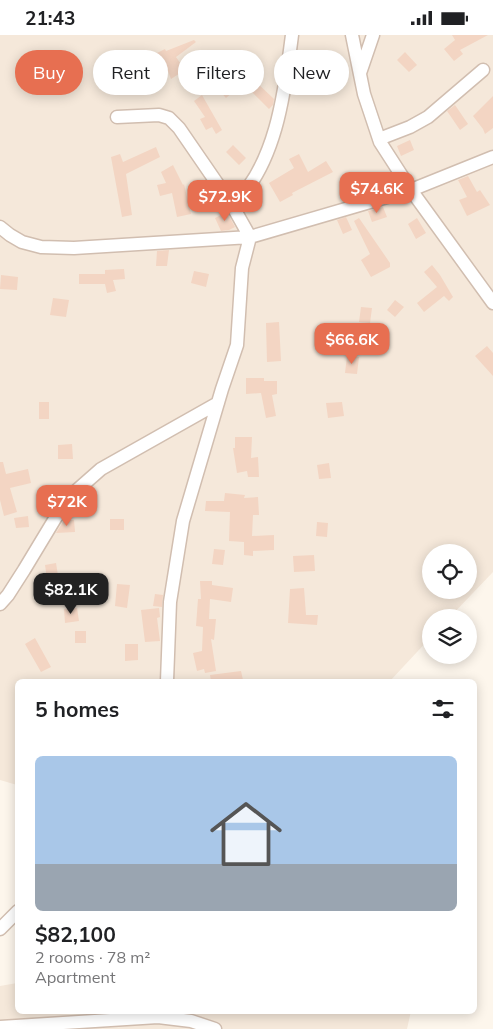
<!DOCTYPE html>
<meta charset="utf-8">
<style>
:root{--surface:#fff;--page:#f2f2f2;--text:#202124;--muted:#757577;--line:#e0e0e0;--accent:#e76f51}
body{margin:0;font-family:Mulish,sans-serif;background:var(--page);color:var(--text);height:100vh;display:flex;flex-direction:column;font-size:19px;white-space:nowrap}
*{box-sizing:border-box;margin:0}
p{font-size:16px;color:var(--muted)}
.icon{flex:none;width:28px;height:28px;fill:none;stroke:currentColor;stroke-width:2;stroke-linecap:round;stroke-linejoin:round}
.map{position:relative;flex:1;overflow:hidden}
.details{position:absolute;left:15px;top:644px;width:462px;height:335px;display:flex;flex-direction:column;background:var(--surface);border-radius:8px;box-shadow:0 2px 12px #0003}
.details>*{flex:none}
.banner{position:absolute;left:15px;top:15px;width:464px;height:45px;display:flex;gap:10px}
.tools{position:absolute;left:422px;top:509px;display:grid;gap:10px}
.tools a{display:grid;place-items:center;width:55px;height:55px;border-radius:50%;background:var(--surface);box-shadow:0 2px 12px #0003;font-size:25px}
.price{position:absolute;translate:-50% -42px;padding:0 11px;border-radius:10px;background:var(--accent);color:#fff;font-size:16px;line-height:32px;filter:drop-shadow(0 1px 2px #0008)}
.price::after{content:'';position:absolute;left:50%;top:30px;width:15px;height:11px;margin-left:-8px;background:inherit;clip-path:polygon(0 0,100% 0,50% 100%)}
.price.on{background:#222;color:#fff}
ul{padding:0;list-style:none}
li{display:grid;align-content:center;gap:10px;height:265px;padding:0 20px}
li+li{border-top:1px solid var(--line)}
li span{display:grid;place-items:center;height:155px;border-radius:8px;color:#555}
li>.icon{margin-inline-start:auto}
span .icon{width:90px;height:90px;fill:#fffc;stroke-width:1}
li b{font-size:21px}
h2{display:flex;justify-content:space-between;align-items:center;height:60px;padding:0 20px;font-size:21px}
.chip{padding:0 18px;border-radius:22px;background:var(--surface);box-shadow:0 2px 12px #0003;font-size:18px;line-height:45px}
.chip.on{background:var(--accent);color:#fff}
.status{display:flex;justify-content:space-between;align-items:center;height:35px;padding:0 25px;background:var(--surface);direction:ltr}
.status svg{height:14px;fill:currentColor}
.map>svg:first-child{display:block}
.residential{fill:#f5e8da;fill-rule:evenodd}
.building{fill:#f3d5c3}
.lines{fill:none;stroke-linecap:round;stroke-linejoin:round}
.minor-casing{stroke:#d1beb0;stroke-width:15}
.minor{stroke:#fff;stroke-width:12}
</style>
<div class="status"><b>21:43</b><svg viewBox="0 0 49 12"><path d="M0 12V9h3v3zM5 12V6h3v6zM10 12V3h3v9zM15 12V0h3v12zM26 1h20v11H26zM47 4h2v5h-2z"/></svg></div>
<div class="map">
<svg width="493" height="994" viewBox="0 0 493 994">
<rect width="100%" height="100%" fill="#fdf6ec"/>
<path class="residential" d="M0,0h493v537l-43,45h-19v20l-41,44h-372l-1,104 -17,-5zM431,518h38v37h-38z
M17,948l1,28h393l-4,18h-407v-43z"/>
<path class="building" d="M452,0h36l-28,15 3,4 -9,7 -10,-12 11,-9z
M194,5l2,2 -20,15 9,13 -14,9 -3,-8 -8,4 -1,-3 -13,6 -8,-19 10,-5 1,3 16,-8 1,2z
M405,17l12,13 -8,7 -12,-12z
M128,22l7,13 -17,9 -7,-13z
M224,44l10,12 -8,7 -11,-12z
M254,45l20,19 -1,6 -4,4 -22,-22z
M202,60l20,35 -6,4 -4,-7 -6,3 -6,-11 5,-2 -11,-16z
M493,61v32l-8,6 -2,-5 -10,-13z
M455,70l13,19 -8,6 -13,-19z
M410,105l4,10 -13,6 -4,-10z
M233,110l13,13 -7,7 -13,-13z
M156,112l4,10 -34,17 6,41 -10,2 -11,-60 9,-3 3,8z
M299,119l9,18 18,-11 7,11 -41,21 1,2 -13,7 -11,-19 25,-15 -5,-9z
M173,130l10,20 1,-1 7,30 -14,3 -5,-24 -12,3 -3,-11 9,-2 -5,-11z
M468,141l9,16 3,-2 10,15 -23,11 -8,-16 8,-3 -9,-17z
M383,172l4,10 -15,5 -4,-11z
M227,177l8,15 -6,3 -8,1 -6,-13z
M346,182l6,13 -9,4 -6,-14z
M359,183l31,45v4l-19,10 -10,-17 9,-6 -16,-33z
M417,183l9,15 -10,6 -8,-15z
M169,215l-2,16h-11l1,-15z
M432,230l8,10 13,22 -4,4 -5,-5 -20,16 -7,-9 20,-16 -13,-15z
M124,234l1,10 -12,1 3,11 -9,2 -2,-9h-26v-10h26v-4z
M194,236l15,3 -3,13 -15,-4z
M1,240l17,2 -1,13 -17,-1z
M53,263l16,2 -3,17 -16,-2z
M395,265l9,7 -9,10 -8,-7z
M361,272l11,1 -2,15 -11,-1z
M279,287l2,39 -14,1 -1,-39z
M487,311l6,7v23l-18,-20z
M347,321l12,1 -2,17 -12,-1z
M246,343h18v3h13v13l-5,1 4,21 -10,2 -5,-25 -15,1z
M39,367h10v17h-10z
M342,367l2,14 -16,2 -2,-15z
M235,402h17l-1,21 7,-1 1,20h-11l-1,-6 -10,2 -4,-25h2z
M72,409l1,15h-15v-14z
M0,427h3l3,12 22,-5 3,14 -21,5 7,24 -13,4 -4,-16z
M329,428l2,15 -12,1 -2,-14z
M225,458l20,2 -1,3 14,-1 1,18h-6l-1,21 22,-1v15l-21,1v5l-9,-1v-13l-15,-1 1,-29 -25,-1 1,-10h18z
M28,481l1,11 -13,1 -2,-10z
M110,484h14v11h-14z
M64,485h10l1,12 -19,1z
M317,487l11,1 -1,14 -11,-1z
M214,514l11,1 -2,15 -11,-1z
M314,520l1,16 -21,1 -1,-16z
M56,528l4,25h-5v14l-10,-1 1,-15h2l-3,-21z
M200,546h12v4l21,3 -2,14 -21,-3 -1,20h7l-2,21 -3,-1 5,32 -11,2 -1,-4 -7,2 -4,-18 9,-2 1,-24 -7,-1 2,-27h3z
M117,549l13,1 -3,23 -12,-2z
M304,553l2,27h12l-1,10 -29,-2 2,-34z
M155,559l8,1 -1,12 -9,-1z
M77,573l2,13 -14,2 -1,-14z
M159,573l1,9 -3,1 3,23 -15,1 -4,-32z
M75,596h11v12h-11z
M35,603l16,29 -10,5 -16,-28z
M125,609h13v16l-13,1z
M241,636l2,9 -32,1 -1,-6z"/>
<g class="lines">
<g class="minor-casing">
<path id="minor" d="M352,0l12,59 16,48 31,48 82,113
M360,38l13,-38
M117,82l42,-2 10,3 10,10 53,77 18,32 -8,31 -5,77 -15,44 -39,132 -13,81 -3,79
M379,104l31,-12 18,-10 55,-47
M232,170c44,-38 53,-115 60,-170
M0,192l10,8 12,7 19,5 33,1 176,-11 161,-47 82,-33
M0,569l8,-9 16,-25 32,-53 20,-26 25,-22 117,-66
M0,894l18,-18
M0,992l158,-10 33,4 24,8"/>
</g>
<use href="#minor" class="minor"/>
</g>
</svg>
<div class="tools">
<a><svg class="icon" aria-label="locate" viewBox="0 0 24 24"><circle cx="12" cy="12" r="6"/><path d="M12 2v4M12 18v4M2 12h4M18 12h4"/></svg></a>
<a><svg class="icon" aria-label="layers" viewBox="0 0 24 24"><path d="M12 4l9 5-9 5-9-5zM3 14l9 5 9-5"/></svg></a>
</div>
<b class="price" style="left:377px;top:179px">$74.6K</b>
<b class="price" style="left:225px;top:187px">$72.9K</b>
<b class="price" style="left:352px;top:330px">$66.6K</b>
<b class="price" style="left:67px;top:492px">$72K</b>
<b class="price on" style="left:71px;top:580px">$82.1K</b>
<div class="banner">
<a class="chip on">Buy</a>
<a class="chip">Rent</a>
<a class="chip">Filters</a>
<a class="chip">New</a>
</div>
<section class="details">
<h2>5 homes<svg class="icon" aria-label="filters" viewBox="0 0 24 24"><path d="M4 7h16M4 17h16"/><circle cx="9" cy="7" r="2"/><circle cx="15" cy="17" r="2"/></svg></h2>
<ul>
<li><span style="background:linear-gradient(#a9c7e8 70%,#9aa5b1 0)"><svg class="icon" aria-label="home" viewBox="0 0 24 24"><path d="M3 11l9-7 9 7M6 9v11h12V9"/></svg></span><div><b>$82,100</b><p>2 rooms · 78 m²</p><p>Apartment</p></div></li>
</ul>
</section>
</div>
